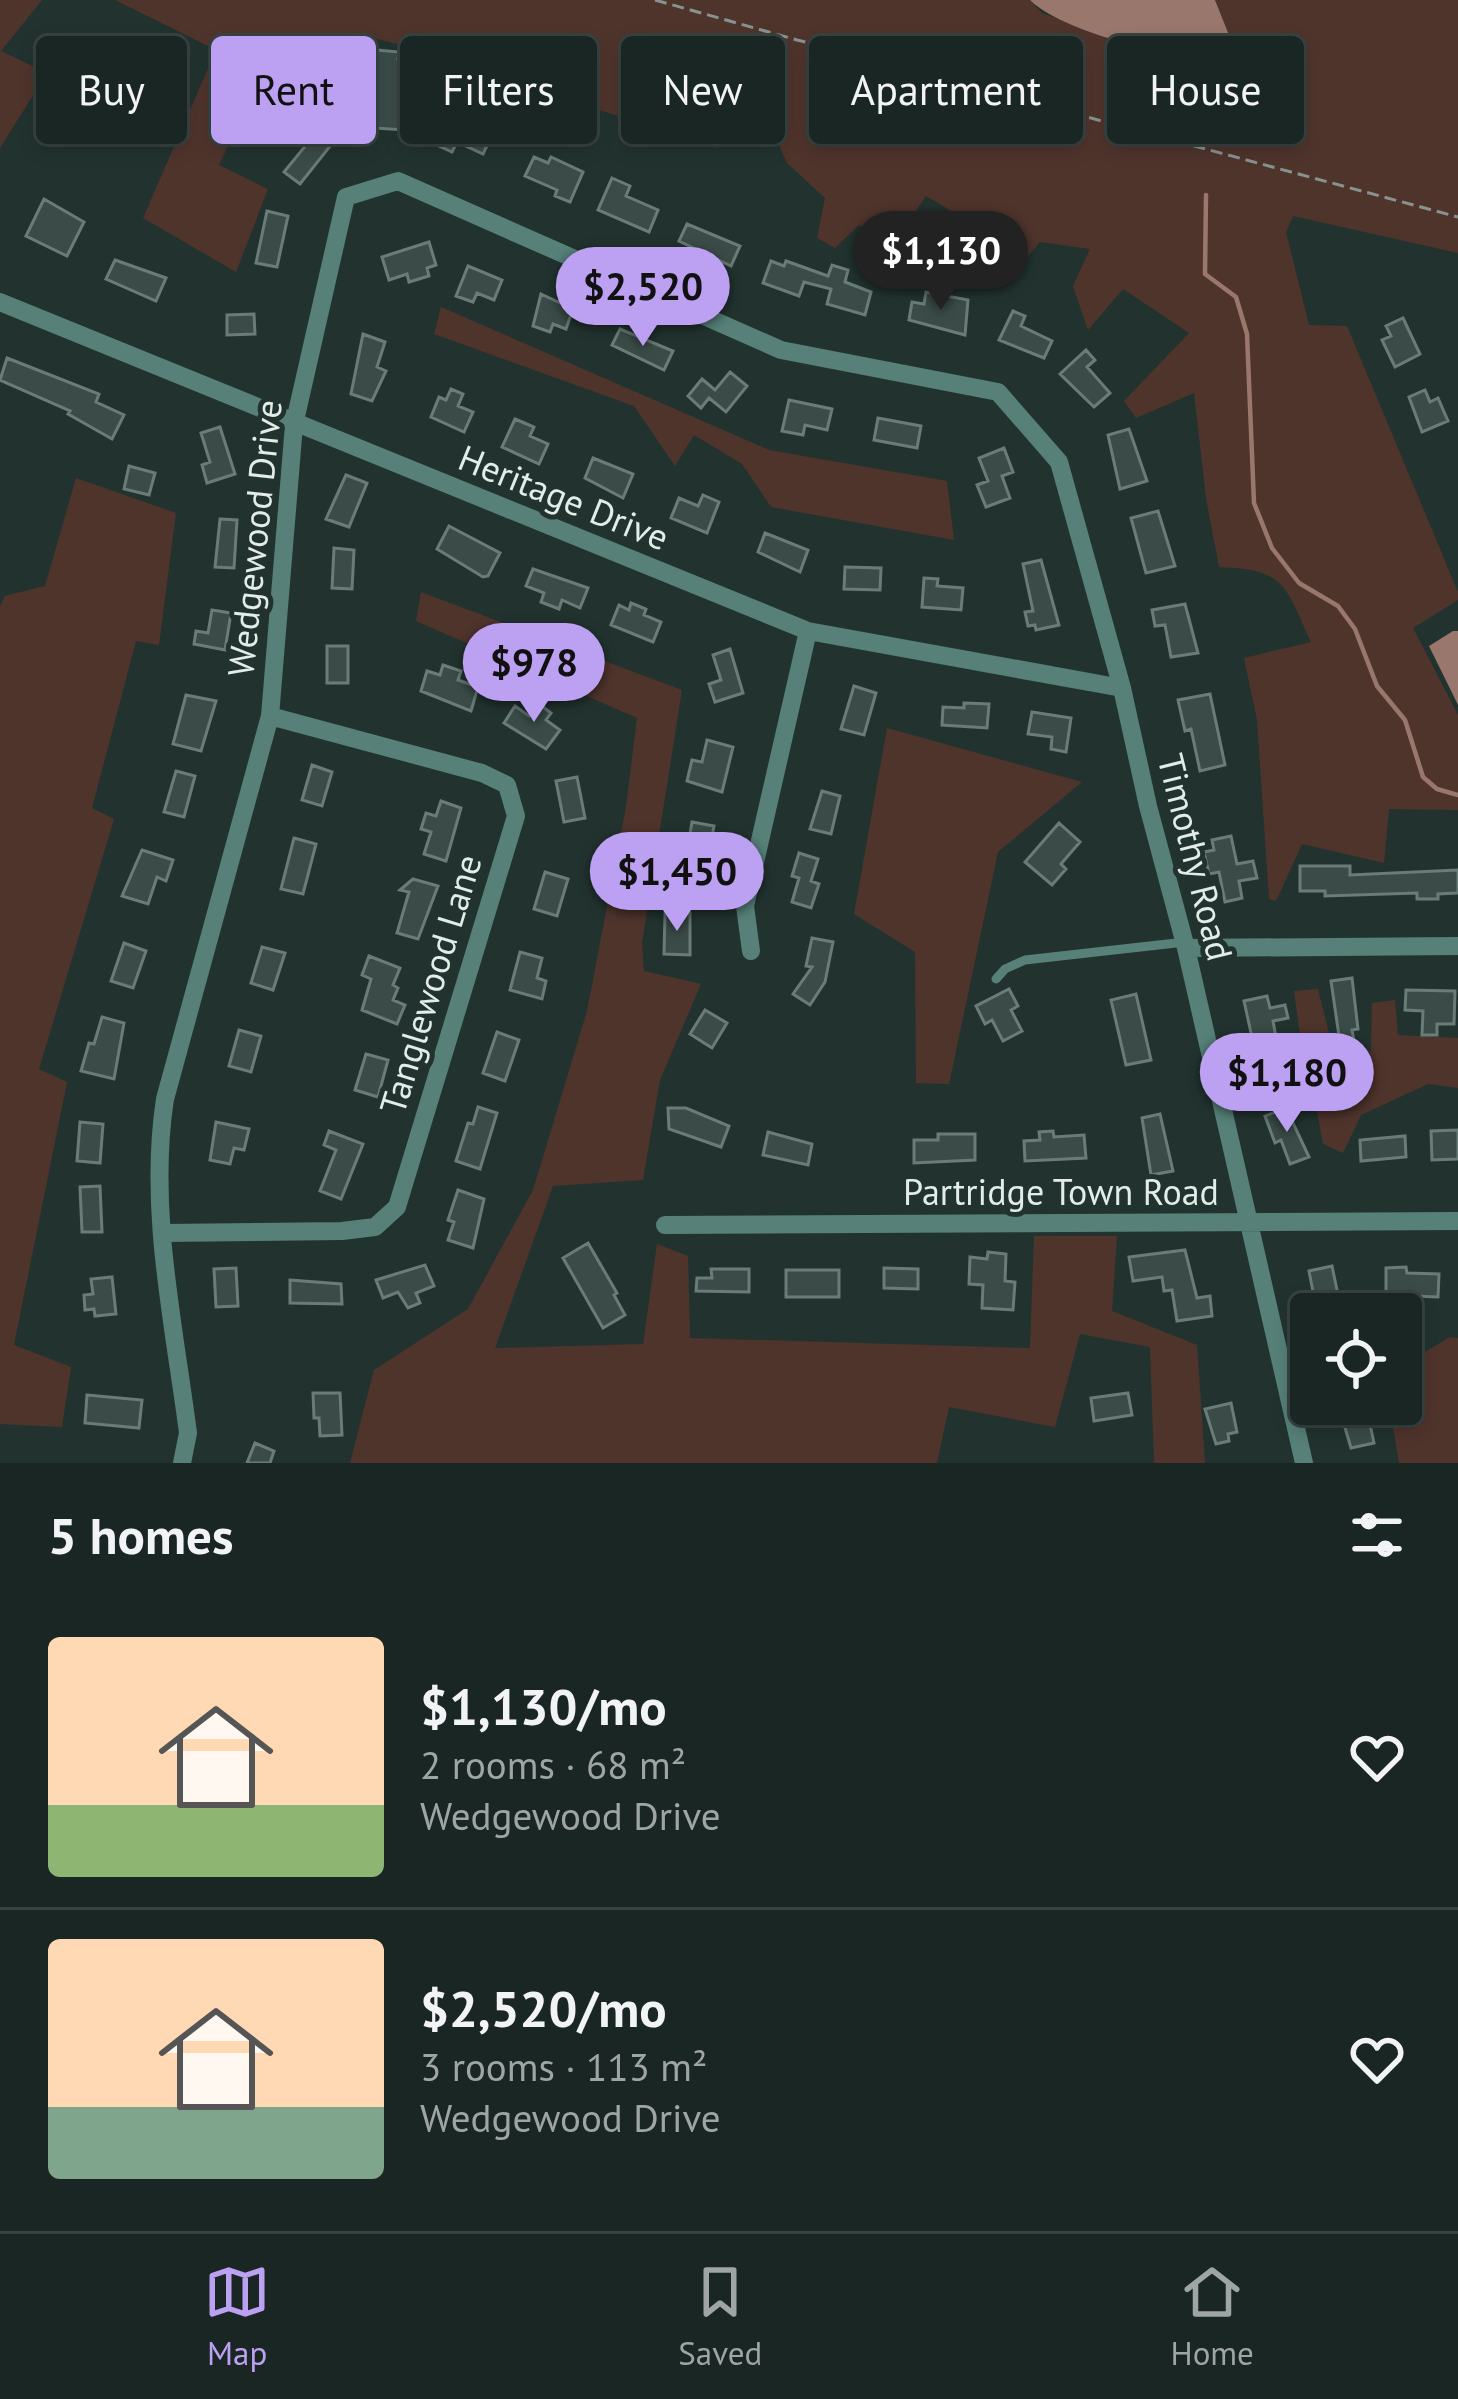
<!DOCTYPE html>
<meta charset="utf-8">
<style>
:root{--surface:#1a2623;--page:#273230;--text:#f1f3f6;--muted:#9fa5a6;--line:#384341;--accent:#bca0f2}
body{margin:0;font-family:"PT Sans",sans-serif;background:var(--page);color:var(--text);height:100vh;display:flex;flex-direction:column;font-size:45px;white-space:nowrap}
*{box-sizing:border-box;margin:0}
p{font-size:39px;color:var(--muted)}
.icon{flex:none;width:66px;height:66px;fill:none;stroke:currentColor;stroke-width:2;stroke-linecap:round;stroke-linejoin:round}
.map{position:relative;height:1463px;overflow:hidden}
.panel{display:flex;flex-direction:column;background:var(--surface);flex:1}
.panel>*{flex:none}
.banner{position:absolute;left:36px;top:36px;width:1386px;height:108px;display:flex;gap:24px}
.fabs{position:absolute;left:1290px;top:1293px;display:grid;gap:24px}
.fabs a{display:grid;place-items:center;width:132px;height:132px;border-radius:12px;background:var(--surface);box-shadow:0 6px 18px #0003,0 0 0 3px var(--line);font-size:60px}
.price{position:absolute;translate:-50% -102px;padding:0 27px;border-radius:42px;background:var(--accent);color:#111;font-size:39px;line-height:78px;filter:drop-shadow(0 3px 6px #0008)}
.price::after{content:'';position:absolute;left:50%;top:72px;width:36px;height:27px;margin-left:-18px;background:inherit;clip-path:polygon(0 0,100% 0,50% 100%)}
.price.current{background:#222;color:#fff}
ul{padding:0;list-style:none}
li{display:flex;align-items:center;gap:36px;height:300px;padding:0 48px}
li+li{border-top:3px solid var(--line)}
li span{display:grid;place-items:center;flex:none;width:336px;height:240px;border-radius:12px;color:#555}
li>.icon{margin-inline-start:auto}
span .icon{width:144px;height:144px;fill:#fffc;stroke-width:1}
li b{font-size:51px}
h2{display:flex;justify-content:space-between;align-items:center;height:144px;padding:0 48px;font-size:51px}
.chip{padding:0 42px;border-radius:12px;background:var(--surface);box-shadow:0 6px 18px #0003,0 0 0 3px var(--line);font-size:42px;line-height:108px}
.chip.current{background:var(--accent);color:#111}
.dock{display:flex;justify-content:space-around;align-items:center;height:168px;border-top:3px solid var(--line);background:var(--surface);font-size:33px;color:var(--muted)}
.dock a{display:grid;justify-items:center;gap:6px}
.dock .current{color:var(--accent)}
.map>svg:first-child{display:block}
.green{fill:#4f342c}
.water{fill:#9a776c}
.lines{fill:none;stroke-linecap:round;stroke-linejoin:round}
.stream{stroke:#9a776c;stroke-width:4.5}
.building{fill:#3b4c48;stroke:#697c78;stroke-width:3}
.path{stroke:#869390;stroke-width:3;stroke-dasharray:12 6;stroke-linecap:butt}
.lane{stroke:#568078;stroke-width:9}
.street{stroke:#568078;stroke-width:18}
.labels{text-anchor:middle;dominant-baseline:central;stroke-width:10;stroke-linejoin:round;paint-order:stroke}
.street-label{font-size:36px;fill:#e2ece9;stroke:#22332f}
</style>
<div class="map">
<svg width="1458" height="1463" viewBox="0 0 1458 1463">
<rect width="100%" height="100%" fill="#22332f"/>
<path class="green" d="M0,0h42l-41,51 46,22 -47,75z
M115,0h915l12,13 97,34 66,10 38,27 -10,-9 -4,-40 -14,-35h243v253l-165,-37 -7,16 23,93 38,1 111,266v8l-45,28 45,87v95l-69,-1 -5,54 -82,-19 -26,57 -7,-2 -12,-179 -13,-62 67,-16c-26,-56 -25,-73 -92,-75l-13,-69 -12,-105 -58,25 -12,-17 65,-68 -66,-44 -35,41 -15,-44 17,-37 -50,-7 -22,26 -33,-37 -59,-35 -30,44 -37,-15 -24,23 -18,-10 8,-40 -38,-35 -17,-37 -37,-6 -16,28 -260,-84 -4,-5 -79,-21 -96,3 -59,124 49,24 -32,83 -93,-54 73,-168z
M441,307l328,143 178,31 7,59 -183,-33 -29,-43 -48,-29 -19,31 -41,-60 -200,-72z
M76,478l100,35 -17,132 -23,-4 -44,167 22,11 -75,250 28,13 -53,263 57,22 -9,60 -62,-3v-818l5,-10 40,-10z
M421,592l261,98 -40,253 2,28 57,13 -41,96 -17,100 -90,6 -58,162 148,-4 14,-100 31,12 2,82 340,10 4,-112h83l-5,75 85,34 8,118h-51l-4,-116 -70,-13 -25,93 -106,-20 -12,56h-587l24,-93 94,-61 65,-119 54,-179 39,-204 11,-89 -221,-97z
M887,728l195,54 -84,70 -49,232 -33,-1 -1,-131 -61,-38z
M1318,989l16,65 37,-3 1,-48 23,-3 3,35 60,3v50l-30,-4 -67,31 -18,38 -20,-9 -12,-65 -56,9 -6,-28 53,-9 -8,-60z
M1450,1337l8,1v125h-59l-10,-59h12v-38z"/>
<path class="water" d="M1030,0h185l14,35 4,39 13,13 3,13 -7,7 -16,3c-16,-12 -13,-25 -11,-43 -20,-18 -47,-16 -72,-20 -29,-5 -93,-26 -113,-47z
M1453,631h5v74l-29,-59z"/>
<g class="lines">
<path class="stream" d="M1221,140l5,-30
M1206,195l-1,79 31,23 11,37 7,169 18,45 27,35 39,23 17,23 22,57 28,34 18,57 14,12 21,6"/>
</g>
<path class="building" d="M377,50l22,2 -1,7 41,6 -5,33 -29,-4 -1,36 -43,-3 1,-70 14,1z
M452,115l26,12 3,-5 14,7 -12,25 -26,-12 -5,10 -15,-7z
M320,128l15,12 -35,44 -16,-12z
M534,157l14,6 3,-6 32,15 -13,30 -15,-6 2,-6 -32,-14z
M612,178l18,8 -4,10 32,14 -9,22 -51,-22z
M44,199l40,23 -17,34 -41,-20z
M267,211l21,5 -11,51 -21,-4z
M687,224l53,22 -9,20 -52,-25z
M429,242l7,23 -9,3 2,8 -20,6 -2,-8 -18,6 -7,-23z
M115,260l51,18 -10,23 -50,-22z
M771,261l13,5 2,-5 42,15 4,-11 16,5 -3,12 26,10 -6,23 -38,-11 4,-15 -27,-7 -5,14 -36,-13z
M468,266l34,14 -8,20 -17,-7 -4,9 -17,-6z
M926,292l42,8 -3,35 -56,-15 3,-18 12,2z
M541,294l32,15 -7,20 -13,-5 -3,8 -17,-6z
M1013,311l12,5 -4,10 31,15 -8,17 -45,-18z
M254,314l1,20 -28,1v-20z
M1403,318l17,36 -25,13 -13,-27 9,-4 -5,-10z
M620,329l53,22 -9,19 -52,-25z
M363,334l22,8 -8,25 9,4 -14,30 -21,-7z
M1086,350l9,10 -8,7 23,26 -16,14 -34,-33z
M7,358l92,36 -3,8 28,13 -12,24 -44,-25 2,-3 -70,-31z
M730,372l17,14 -21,26 -17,-14 -8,10 -13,-12 14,-17 13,11z
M451,389l12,5 -5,12 15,6 -9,20 -33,-15 8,-20 7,3z
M1425,390l5,12 8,-4 10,23 -26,11 -13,-35z
M789,400l43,9 -5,21 -22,-5 -2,10 -21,-4z
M878,418l43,8 -4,22 -43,-8z
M515,419l19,8 -4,9 18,8 -9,20 -37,-17z
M220,427l15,47 -28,9 -5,-18 8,-3 -9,-29z
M1129,429l18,52 -27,8 -12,-54z
M1004,448l9,24 -11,4 8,22 -24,9 -9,-22 11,-4 -9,-23z
M593,458l40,16 -10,24 -38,-20z
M129,466l26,7 -6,22 -25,-6z
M346,475l21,8 -18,44 -23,-8z
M703,495l16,7 -12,31 -36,-15 8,-20 19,8z
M1158,511l17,55 -29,7 -15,-55z
M220,519l17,1 -3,48 -19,-1z
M449,526l51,27 -12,23 -5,1 -46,-28z
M765,533l43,17 -8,22 -42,-20z
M334,548l20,2 -2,39 -20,-1z
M1041,560l18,65 -23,5 -1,-5 -7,1 -3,-14 8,-1 -10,-47z
M845,567l36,1 -1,22 -36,-1z
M533,569l55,19 -8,20 -18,-8 -3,9 -18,-7 3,-9 -18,-7z
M924,578l14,1 -1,7 26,2 -2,22 -39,-3z
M631,603l15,6 -2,6 17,7 -8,20 -42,-17 8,-20 10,5z
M1185,604l13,49 -27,4 -6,-32 -10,1 -3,-16z
M212,610l19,3 -6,37 -31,-6 2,-13 12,2z
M327,646h21v37h-21z
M730,649l13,44 -28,9 -6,-18 12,-4 -8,-25z
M443,665l18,6 -3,9 20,7 -7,24 -50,-20 6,-20 13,4z
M854,686l22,7 -12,42 -23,-6z
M1210,694l15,71 -25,6 -9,-42 -6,2 -7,-31z
M186,695l30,6 -15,50 -28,-7z
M538,703l13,10 -5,7 14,10 -14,19 -42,-26 11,-17 14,10z
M964,703l25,1 -2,24 -45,-3 1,-18 21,1z
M1032,712l39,6 -5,34 -15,-3 1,-12 -24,-3z
M707,740l26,7 -11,45 -35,-11 5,-21 10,2z
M312,765l20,7 -10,34 -20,-6z
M176,771l19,5 -11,41 -20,-5z
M577,777l8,41 -21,4 -8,-41z
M822,791l18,5 -9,38 -21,-5z
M441,801l20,7 -15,53 -22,-7 7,-22 -10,-3 5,-16 10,3z
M692,822l22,4 -8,41 -21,-4z
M1059,823l21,19 -19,22 5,5 -14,16 -27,-23z
M1231,836l6,28 16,-3 4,17 -18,3 3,17 -17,4 -6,-30 -10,2 -5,-22 10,-2 -2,-10z
M294,838l22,6 -13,50 -22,-5z
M142,850l31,10 -7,21 -9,-4 -9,27 -26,-8z
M799,853l19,6 -7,22 8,3 -8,24 -19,-6 7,-24 -7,-2z
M1300,866h50v9l108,-5v23l-20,1v5h-21v-6l-92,3v-5h-25z
M545,872l23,7 -11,37 -23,-7z
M413,879l25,7 -20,53 -21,-6 12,-41 -9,-2z
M665,913h25v42l-26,-1z
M812,938l21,4 -8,40 -15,23 -17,-11 19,-27 -6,-1z
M124,943l22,8 -13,37 -22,-7z
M262,947l23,6 -12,37 -22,-7z
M520,952l22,6 -5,20 9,3 -4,18 -32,-9z
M369,956l31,12 -7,17 5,3 -5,12 12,5 -8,19 -35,-14 9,-31 -9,-4z
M1352,978l6,51 -6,1 2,11 -14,2 -9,-62z
M1009,989l9,17 -7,4 11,21 -19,10 -11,-21 -7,4 -9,-18z
M1406,990l49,1 -1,33h-17v11h-15l1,-24 -18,-1z
M1136,994l15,66 -25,5 -15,-65z
M1267,996l3,12 15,-3 3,13 -15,3 3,16 -23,5 -9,-41z
M705,1010l22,13 -15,25 -22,-14z
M102,1017l22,6 -10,56 -33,-8 8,-28 5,1z
M239,1030l22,6 -10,36 -22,-6z
M497,1032l22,8 -14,41 -22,-8z
M366,1054l22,6 -10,37 -23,-7z
M478,1107l19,6 -17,56 -24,-8 12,-38 5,1z
M668,1108h18l43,18 -8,21 -52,-18z
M1286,1108l23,49 -19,7 -9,-24 -6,3 -10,-27z
M1160,1114l13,57 -22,4 -9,-57z
M80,1122l23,2 -3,39 -23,-2z
M216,1122l33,7 -5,21 -10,-2 -4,16 -20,-4z
M1458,1130v29l-26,1 -1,-29z
M329,1131l34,13 -22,55 -21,-8 16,-41 -12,-5z
M1053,1131l1,6 30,-2 2,23 -61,3 -1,-20 16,-1 -1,-8z
M768,1132l44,12 -4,21 -45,-10z
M938,1134h37v26l-61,3v-23h24z
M1405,1136l1,21 -45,4 -1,-21z
M100,1186l2,46h-20l-2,-45z
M458,1190l26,9 -11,49 -25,-8 6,-18 -6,-2z
M588,1243l29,50 -3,2 11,20 -22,13 -40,-70z
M1185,1250l12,48 13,-2 2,20 -35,5 -5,-31 -8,1 -2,-14 -29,4 -4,-24z
M988,1252l18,2 -1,27 10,1 -2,28 -31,-2 1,-23 -14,-1 1,-27 17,2z
M425,1265l9,21 -18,7 4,10 -12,5 -10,-16 -15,6 -7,-18z
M1332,1266l10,48h-52l-1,-6 26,-6 -6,-31z
M1406,1267l1,6 32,1 -1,23 -52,-2v-27z
M236,1268l2,38 -22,1 -2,-38z
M884,1268l34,1v20l-34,-1z
M711,1269h38v23l-53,-1 1,-13h15z
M786,1270h53v27h-53z
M112,1277l4,37 -21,2 -1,-7 -9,1 -1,-15 9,-1 -2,-15z
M290,1280l51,4 1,20 -52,-1z
M313,1393h27l2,42 -22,1 -1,-18h-5z
M1128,1393l4,22 -38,6 -3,-23z
M87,1395l55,5 -3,28 -54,-5z
M1231,1403l6,29 -9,2 1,7 -13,3 -11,-35z
M1338,1404h18l2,8 9,-2 7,33 -23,5z
M255,1443l19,8 -4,12h-23z"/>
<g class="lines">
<path class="path" d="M655,0l142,40 187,44 77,26 397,107"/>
<path class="lane" d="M996,979l9,-10 20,-9 160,-18"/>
<path class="street" d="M0,302l808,329 314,57
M1186,948l272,-2
M751,951l-6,-45 63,-275
M665,1225l793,-4
M163,1233l179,-2 33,-4 22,-20 119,-391 -9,-31 -25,-12 -212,-57
M182,1463l6,-30c-14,-109 -40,-224 -23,-334l105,-383 24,-291 52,-228 52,-16 383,169 217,42 61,70 63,226 26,118 38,142 118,515"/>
</g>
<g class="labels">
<g class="street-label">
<text transform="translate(564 497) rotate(22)">Heritage Drive</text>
<text transform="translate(254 538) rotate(-84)">Wedgewood Drive</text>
<text transform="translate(1196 857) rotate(76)">Timothy Road</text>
<text transform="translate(430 984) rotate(-73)">Tanglewood Lane</text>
<text x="1061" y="1191">Partridge Town Road</text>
</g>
</g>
</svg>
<div class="fabs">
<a><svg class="icon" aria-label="locate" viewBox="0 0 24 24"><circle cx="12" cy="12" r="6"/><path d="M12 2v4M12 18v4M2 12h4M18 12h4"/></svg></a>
</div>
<b class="price current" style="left:941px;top:313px">$1,130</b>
<b class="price" style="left:643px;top:349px">$2,520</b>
<b class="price" style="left:534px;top:725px">$978</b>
<b class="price" style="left:677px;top:934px">$1,450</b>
<b class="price" style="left:1287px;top:1135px">$1,180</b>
<div class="banner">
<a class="chip">Buy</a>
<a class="chip current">Rent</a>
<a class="chip">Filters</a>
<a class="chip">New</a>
<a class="chip">Apartment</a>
<a class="chip">House</a>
</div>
</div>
<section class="panel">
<h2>5 homes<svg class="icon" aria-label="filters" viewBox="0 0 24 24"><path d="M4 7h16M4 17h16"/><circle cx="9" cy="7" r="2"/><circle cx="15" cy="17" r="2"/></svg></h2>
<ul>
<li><span style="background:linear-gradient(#ffd9b3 70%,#8fb573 0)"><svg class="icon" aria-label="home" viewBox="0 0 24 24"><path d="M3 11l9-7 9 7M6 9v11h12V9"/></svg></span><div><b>$1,130/mo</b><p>2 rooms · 68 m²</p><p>Wedgewood Drive</p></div><svg class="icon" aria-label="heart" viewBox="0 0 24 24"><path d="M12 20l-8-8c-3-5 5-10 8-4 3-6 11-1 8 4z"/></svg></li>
<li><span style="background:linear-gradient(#ffd9b3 70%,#7fa58c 0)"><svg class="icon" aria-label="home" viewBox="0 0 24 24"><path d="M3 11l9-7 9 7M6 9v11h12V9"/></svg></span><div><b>$2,520/mo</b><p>3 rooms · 113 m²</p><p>Wedgewood Drive</p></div><svg class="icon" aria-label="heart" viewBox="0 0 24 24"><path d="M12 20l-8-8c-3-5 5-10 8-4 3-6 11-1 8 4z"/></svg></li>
</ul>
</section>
<nav class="dock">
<a class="current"><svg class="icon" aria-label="map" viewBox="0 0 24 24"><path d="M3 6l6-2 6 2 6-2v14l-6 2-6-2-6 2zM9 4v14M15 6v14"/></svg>Map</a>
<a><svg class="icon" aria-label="saved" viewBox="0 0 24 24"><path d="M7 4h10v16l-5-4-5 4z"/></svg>Saved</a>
<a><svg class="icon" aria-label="home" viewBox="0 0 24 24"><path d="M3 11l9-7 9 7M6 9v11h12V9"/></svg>Home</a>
</nav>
